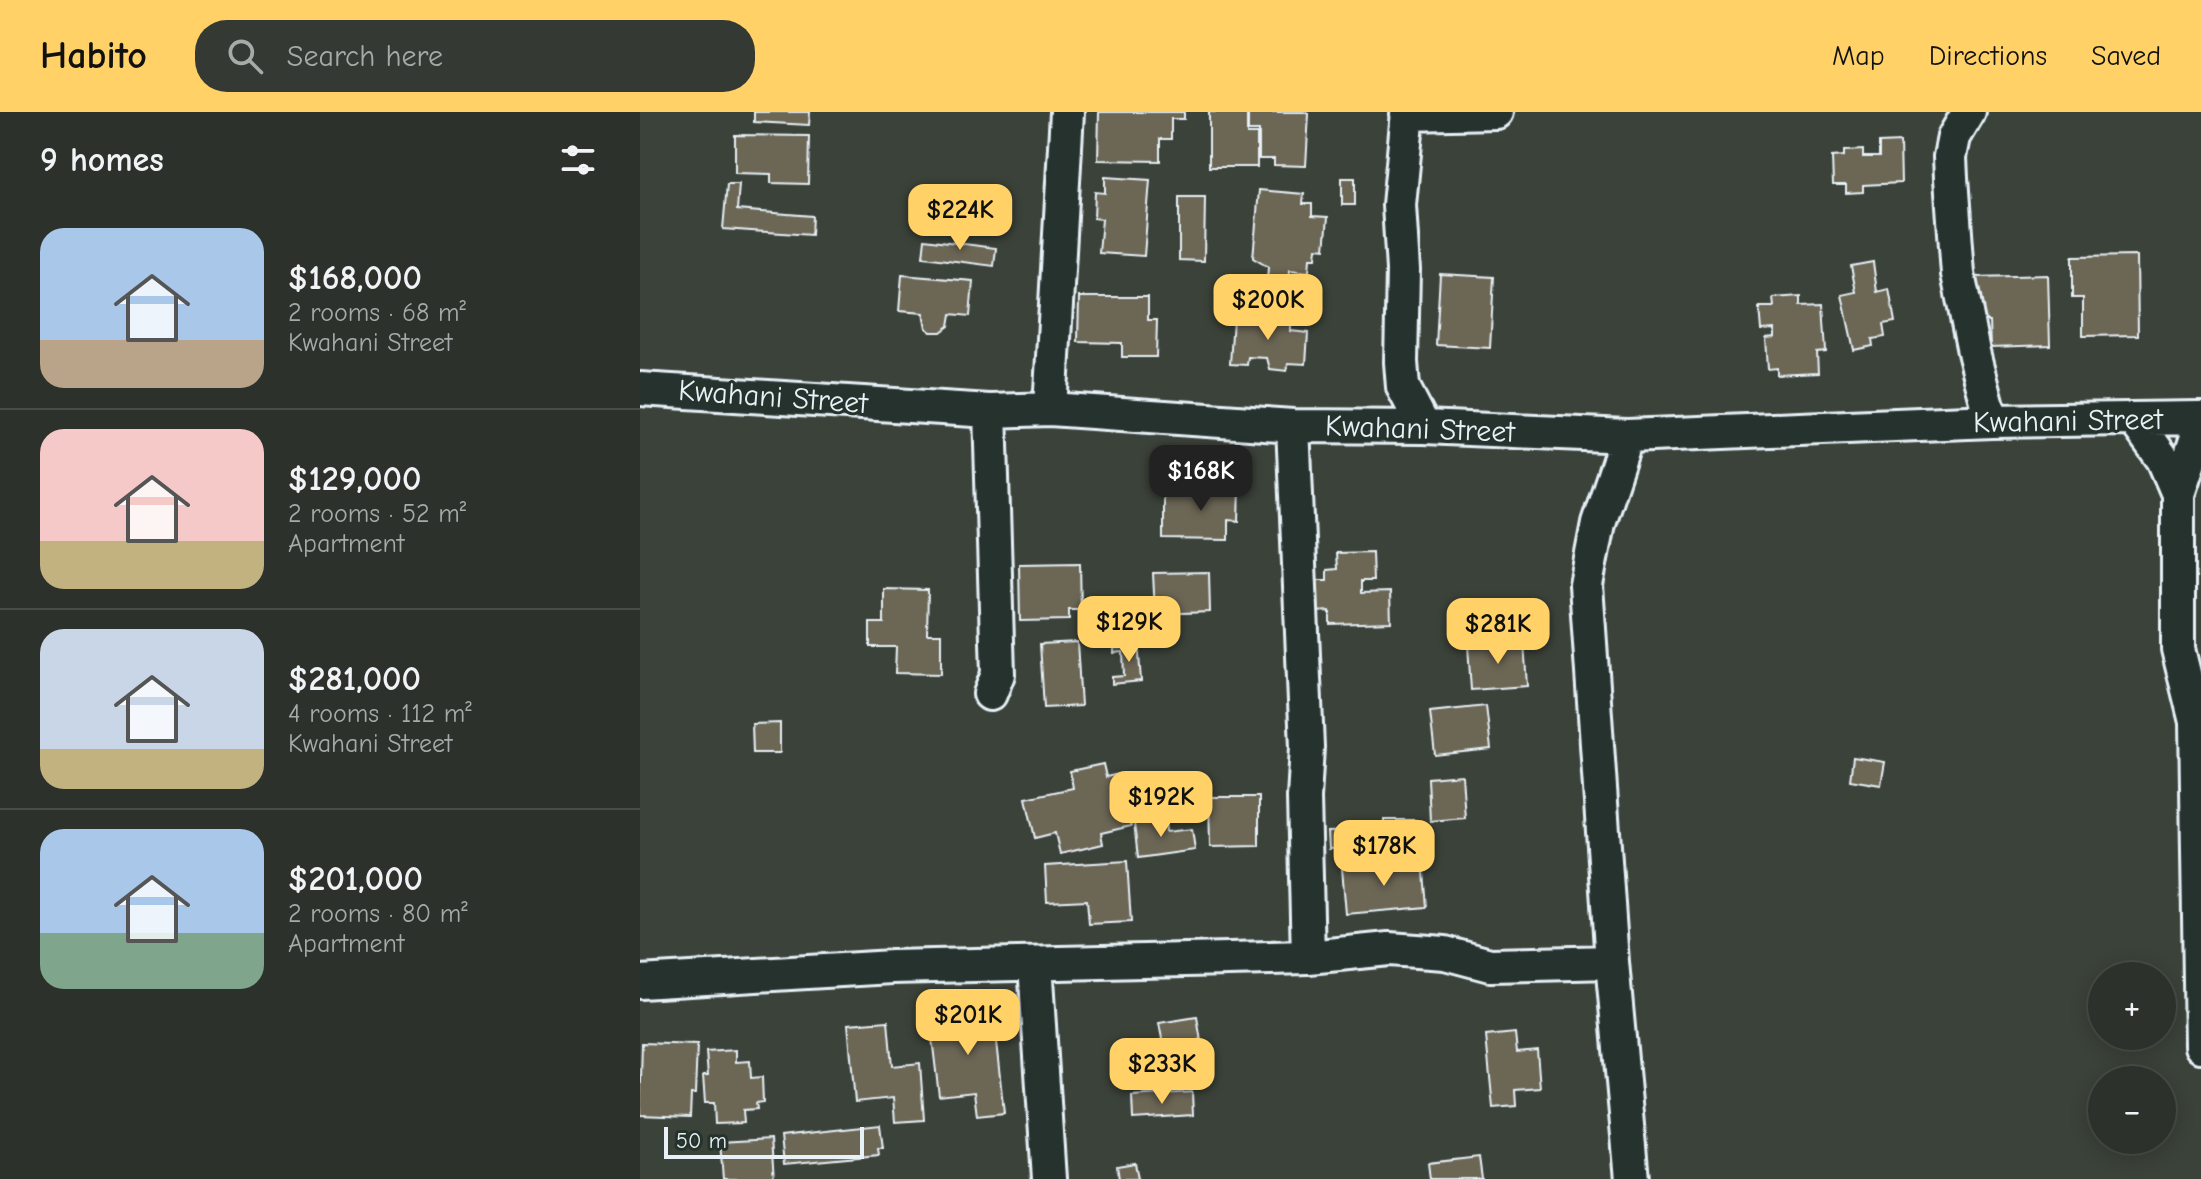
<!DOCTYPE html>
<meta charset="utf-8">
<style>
:root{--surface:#2c322b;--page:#343a33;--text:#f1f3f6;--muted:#a6aaa9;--line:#484d47;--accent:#ffd166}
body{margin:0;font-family:"Comic Neue",sans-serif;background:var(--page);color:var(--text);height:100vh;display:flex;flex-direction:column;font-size:30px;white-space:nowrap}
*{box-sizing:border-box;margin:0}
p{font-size:26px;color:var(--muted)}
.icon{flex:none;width:44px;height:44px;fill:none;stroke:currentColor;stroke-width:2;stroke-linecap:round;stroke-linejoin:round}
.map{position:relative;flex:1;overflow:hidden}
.drawer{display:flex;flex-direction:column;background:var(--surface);width:640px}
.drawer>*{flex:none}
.fabs{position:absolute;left:1448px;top:850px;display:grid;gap:16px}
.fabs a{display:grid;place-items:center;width:88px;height:88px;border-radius:50%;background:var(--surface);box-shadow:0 4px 20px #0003,0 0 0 2px var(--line);font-size:40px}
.scale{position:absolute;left:24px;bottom:20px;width:200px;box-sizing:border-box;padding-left:8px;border:4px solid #e8f1f8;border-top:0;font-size:22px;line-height:28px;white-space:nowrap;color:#e8f1f8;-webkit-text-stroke:6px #26332d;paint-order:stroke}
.price{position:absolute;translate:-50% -68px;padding:0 18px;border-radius:16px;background:var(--accent);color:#111;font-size:26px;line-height:52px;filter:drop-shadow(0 2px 4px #0008)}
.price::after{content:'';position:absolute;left:50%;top:48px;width:24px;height:18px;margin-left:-12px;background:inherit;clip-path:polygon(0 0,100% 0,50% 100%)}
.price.current{background:#222;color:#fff}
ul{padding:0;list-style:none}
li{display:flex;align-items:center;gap:24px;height:200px;padding:0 40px}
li+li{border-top:2px solid var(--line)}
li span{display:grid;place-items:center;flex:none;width:224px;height:160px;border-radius:24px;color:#555}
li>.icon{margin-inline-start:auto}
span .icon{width:96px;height:96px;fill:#fffc;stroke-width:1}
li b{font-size:34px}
h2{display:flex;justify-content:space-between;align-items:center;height:96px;padding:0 40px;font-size:34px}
header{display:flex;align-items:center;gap:48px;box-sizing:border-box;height:112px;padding:0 40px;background:var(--accent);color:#111}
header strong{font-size:38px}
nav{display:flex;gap:44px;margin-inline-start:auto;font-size:28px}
.search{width:560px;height:72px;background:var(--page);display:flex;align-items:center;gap:20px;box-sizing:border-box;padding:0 28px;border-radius:32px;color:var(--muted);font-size:30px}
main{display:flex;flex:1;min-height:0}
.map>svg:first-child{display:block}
.building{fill:#6c6655;stroke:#e8f1f8;stroke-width:2}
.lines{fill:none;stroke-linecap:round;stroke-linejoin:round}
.minor-casing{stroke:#e8f1f8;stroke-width:38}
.minor{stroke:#26332d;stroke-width:32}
.labels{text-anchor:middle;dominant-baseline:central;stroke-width:6;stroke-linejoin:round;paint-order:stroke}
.street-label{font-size:30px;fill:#e8f1f8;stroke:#26332d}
</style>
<header>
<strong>Habito</strong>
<div class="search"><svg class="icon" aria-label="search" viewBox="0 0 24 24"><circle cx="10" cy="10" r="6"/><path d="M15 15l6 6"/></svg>Search here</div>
<nav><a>Map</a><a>Directions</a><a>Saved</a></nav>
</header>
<main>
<section class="drawer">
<h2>9 homes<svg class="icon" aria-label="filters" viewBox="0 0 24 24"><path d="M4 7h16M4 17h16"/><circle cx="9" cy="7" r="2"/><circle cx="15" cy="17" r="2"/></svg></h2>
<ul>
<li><span style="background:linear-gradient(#a9c7e8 70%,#b9a48a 0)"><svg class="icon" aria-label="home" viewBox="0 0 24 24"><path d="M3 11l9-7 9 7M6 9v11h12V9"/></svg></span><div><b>$168,000</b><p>2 rooms · 68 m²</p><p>Kwahani Street</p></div></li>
<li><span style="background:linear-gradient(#f6c9c9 70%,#c2b280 0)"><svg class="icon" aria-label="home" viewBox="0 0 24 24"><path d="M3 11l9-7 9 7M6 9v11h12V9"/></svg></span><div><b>$129,000</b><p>2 rooms · 52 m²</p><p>Apartment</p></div></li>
<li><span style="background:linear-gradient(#c9d6e8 75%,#c2b280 0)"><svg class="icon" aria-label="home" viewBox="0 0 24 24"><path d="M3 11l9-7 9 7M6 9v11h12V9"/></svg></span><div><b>$281,000</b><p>4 rooms · 112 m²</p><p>Kwahani Street</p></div></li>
<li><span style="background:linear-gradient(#a9c7e8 65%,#7fa58c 0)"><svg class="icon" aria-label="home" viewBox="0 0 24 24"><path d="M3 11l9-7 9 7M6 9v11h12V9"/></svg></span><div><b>$201,000</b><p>2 rooms · 80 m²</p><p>Apartment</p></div></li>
</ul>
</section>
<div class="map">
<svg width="1561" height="1067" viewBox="0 0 1561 1067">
<rect width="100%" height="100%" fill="#3b4239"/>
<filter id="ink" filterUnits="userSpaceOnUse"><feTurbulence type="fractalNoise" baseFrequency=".0125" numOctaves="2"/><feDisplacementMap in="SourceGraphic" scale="16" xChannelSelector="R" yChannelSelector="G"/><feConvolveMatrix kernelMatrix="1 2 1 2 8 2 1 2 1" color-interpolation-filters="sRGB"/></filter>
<g filter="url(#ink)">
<path class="building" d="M114,0h56l-1,13 -55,-3z
M459,0h85v7h-13v20h-11v22l-62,-1z
M569,0h38v22h10v33h-48z
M608,0h56l5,2 -3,52 -32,-1v-6h-15v-28h-11z
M95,23l74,1 -1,48 -37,-1v-9l-36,-1z
M1260,30l1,41 -38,2v7l-17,1v-8h-13l-1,-28 12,-1v-5l19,-1v7h16v-14z
M465,65l45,3 -6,76 -45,-3 3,-34 -8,-1 1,-26 10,1z
M702,66h13v27h-13z
M87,72h12l-2,26 75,6 -1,19 -88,-6z
M619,78l45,4 -1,10h9v12l16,1 -3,32 -8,-1 -1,10h-6l-1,14 -19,-2 -1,12 -22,-2 1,-13 -15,-9z
M539,85h26l-1,64 -25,-1z
M285,127l71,9 -2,18 -71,-9z
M1497,144l1,79 -55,1v-38h-11v-41z
M1233,150l4,30 12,-3 6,33 -12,2 2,13 -13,2 1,7 -19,4 -12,-55 14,-3 -5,-26z
M800,162l54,3 -4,71 -54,-3z
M262,163l71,6 -3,35 -19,-2 -2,12 -8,6h-10l-5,-4 -3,-15 -24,-2z
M1408,163l2,70 -59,2 -1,-26h-15l-1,-44z
M1161,184v9l22,-1 3,48 -9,1 1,20 -41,2v-7l-9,1 -2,-31 9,-1v-8l-14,1 -2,-23h15l-1,-9z
M439,185h69v23h9l-1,37h-34v-14l-44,-1z
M633,201l18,1v17l17,2 -2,31 -18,-1 -1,8 -17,-2 -3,-11 -19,-1 -1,8 -17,-1 3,-46 40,3z
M549,374l51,1 -1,34 -11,-1v20l-65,-1v-45h26z
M732,440l1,29h-12v12l29,-1 1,30 -61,2v-13l-15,1 -1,-32h13v-10l10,-1 -1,-16z
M440,451l1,47h-12v10l-49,1 -1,-57z
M569,460l1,40 -55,2 -2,-41z
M244,477l44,1 -1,44h14v40l-46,-1 1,-26h-26v-24h14z
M487,529h11l3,40 -29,3v-7l12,-1 -1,-24 -9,1v-5h13z
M437,530l4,64 -37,2 -4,-64z
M884,530l3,44 -56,4 -3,-44z
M846,594l5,43 -56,6 -5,-43z
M140,611v30h-27l-1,-29z
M1213,645l32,5 -4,23 -31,-5z
M463,652l3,13 13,-3 12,52 -30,7 2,11 -43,10 -5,-21 -20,5 -9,-40 47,-10 -3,-17z
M822,663l3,43 -35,3 -2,-43z
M569,685h50v49l-49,1z
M525,707l1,13 26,-3 3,21 -57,8 -4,-35z
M744,708h32v23l-32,1z
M714,719l1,17 -26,1 -1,-17z
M487,749l4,61 -42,2 -2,-24 -40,2 -2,-36z
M783,749l4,46 -81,7 -4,-46z
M352,894l12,107 -27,3 -3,-24 -35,4 -10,-83z
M557,905l11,67 -33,6 -4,-21 -20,4 -5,-26 17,-3 -4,-21z
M248,909l4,45 28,-3 4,57 -29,2 -2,-24 -38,4 -7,-78z
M875,921l2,19 20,-2 3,38 -25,2 1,16 -23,2 -7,-72z
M2,931l55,2 -2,49h-4l-1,23 -50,-2z
M96,938v12l14,-1 1,17 11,-1 1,25 -7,1 1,6 -14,1 1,13 -29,1 -1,-21h-9l-2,-27h5l-2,-24z
M552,980l1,23 -60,4 -1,-23z
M240,1013l3,23h-5l1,7 -95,9 -3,-28z
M131,1027l3,40h-51l-3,-37z
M839,1045l3,22h-52l-2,-16z
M495,1051l3,16h-19l-2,-13z"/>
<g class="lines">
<g class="minor-casing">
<path id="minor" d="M768,0l-9,93 4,65 -2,92 2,25 21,40
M1329,0l-15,25 -4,20 1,21 7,96 16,78 18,69
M767,2l89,-2
M0,277l350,22 60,-2 243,17 131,1 203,9 365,-15 209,-3
M410,297l17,-297
M1494,307l29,40 15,35
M1561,313l-23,69v155l18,73 5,324
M653,314l14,321 -3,51 4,159
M987,324l-29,87 -12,62 26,377 20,217
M350,582l8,-20 -8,-263
M395,852l14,215
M0,870l252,-15 416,-10 81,-8 56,4 45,12 122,-3"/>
</g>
<use href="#minor" class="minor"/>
</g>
</g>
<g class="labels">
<g class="street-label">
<text transform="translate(133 285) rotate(4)">Kwahani Street</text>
<text transform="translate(1428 309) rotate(-1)">Kwahani Street</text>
<text transform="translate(780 317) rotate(2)">Kwahani Street</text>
</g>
</g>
</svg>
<div class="fabs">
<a>+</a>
<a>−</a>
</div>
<div class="scale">50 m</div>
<b class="price" style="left:320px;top:140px">$224K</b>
<b class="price" style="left:628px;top:230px">$200K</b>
<b class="price current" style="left:561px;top:401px">$168K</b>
<b class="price" style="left:489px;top:552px">$129K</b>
<b class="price" style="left:858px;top:554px">$281K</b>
<b class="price" style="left:521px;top:727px">$192K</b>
<b class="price" style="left:744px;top:776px">$178K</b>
<b class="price" style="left:328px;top:945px">$201K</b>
<b class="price" style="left:522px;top:994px">$233K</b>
</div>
</main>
